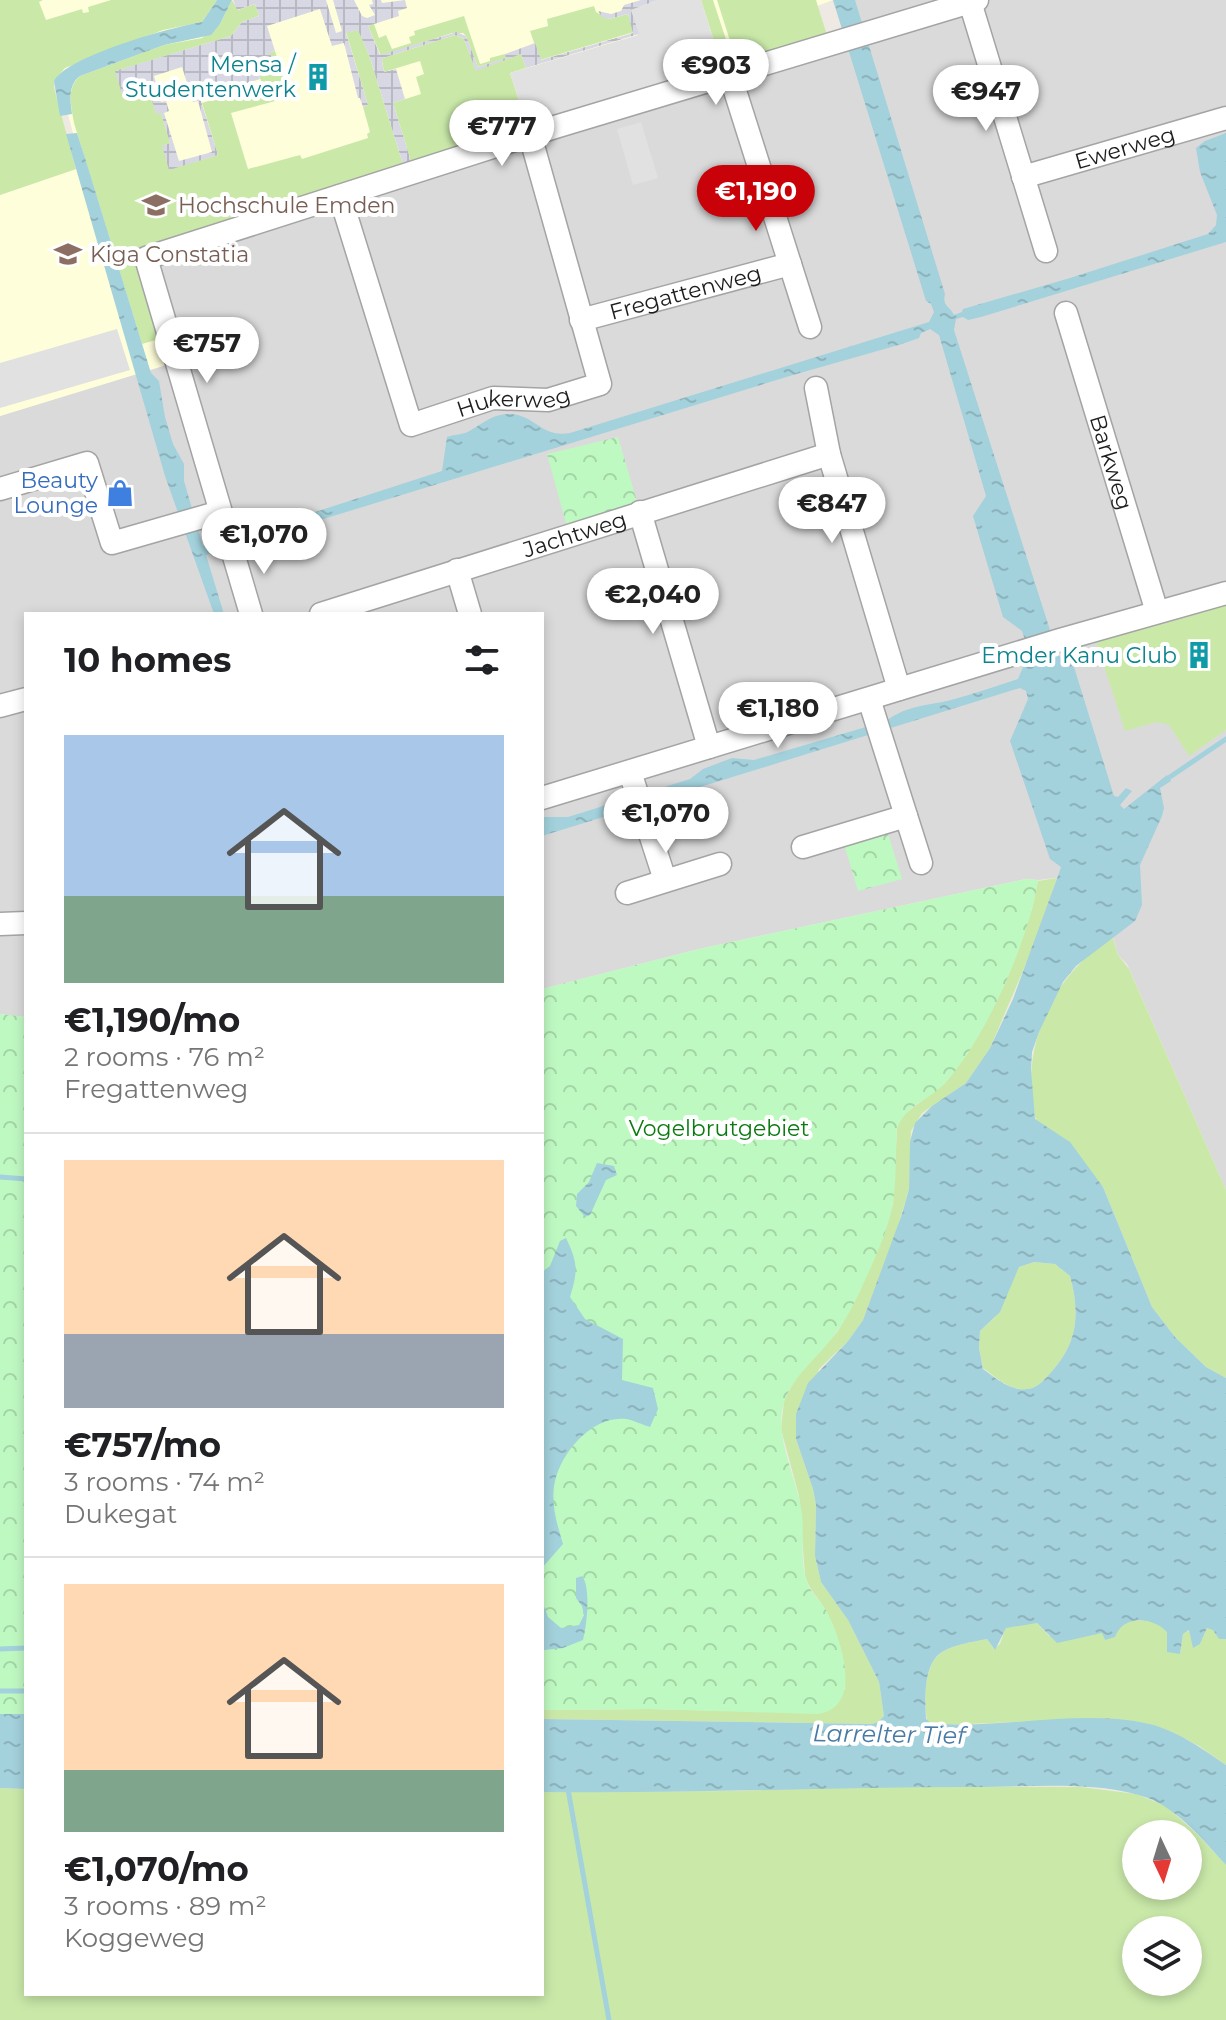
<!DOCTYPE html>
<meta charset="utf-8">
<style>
:root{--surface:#fff;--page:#f6f6f6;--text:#202124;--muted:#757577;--line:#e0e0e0;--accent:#c90108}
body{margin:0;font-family:Montserrat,sans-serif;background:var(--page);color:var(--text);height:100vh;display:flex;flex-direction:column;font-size:30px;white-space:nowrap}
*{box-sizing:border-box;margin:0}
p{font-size:26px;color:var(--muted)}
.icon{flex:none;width:44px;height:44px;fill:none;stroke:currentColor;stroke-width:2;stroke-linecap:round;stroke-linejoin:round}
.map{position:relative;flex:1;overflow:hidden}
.details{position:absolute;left:24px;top:612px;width:520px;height:1384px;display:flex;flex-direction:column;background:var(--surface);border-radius:0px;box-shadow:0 4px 12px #0003}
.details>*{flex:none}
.needle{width:52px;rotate:176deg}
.buttons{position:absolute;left:1122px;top:1820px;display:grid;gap:16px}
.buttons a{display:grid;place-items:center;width:80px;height:80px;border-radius:50%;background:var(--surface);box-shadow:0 4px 12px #0003;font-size:40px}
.price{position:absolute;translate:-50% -68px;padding:0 18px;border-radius:28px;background:#fff;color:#222;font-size:26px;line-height:52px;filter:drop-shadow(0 2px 4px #0008)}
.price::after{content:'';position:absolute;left:50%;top:48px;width:24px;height:18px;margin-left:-12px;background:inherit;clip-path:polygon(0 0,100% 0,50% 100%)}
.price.selected{background:var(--accent);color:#fff}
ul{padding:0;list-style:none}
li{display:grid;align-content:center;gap:16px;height:424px;padding:0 40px}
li+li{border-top:2px solid var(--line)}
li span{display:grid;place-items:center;height:248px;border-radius:0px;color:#555}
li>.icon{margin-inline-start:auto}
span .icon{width:144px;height:144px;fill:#fffc;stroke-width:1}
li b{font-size:34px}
h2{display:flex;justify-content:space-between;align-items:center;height:96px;padding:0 40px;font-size:34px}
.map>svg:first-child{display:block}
.residential{fill:#dbdada}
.education{fill:#fffedb}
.grass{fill:#cae9a9;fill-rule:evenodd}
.park{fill:url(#park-crowns)}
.parking{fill:#e1e1e1}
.plaza{fill:url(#plaza-grid);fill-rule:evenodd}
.water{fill:url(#water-ripples);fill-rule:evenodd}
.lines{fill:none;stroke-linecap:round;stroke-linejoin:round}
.stream{stroke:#a3d1dc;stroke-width:5}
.minor-casing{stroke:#a4a4a4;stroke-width:25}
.minor{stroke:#fff;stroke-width:22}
.labels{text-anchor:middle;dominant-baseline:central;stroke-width:8;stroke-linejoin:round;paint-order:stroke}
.culture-label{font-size:22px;fill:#0d838f;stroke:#fff;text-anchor:end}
.street-label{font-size:22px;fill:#1d1d1d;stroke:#fff}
.education-label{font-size:22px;fill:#785e54;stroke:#fff;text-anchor:start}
.shop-label{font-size:22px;fill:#366cbe;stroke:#fff;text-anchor:end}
.park-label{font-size:22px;fill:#0c7a11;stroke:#fff}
.water-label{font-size:24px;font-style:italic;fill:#477aa4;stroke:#fff}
</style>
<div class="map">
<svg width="1226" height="2020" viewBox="0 0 1226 2020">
<defs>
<pattern id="park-crowns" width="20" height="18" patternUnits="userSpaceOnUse" patternTransform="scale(2)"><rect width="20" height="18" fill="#bff9c2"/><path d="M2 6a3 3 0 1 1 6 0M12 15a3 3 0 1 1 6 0" fill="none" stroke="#a4d5a6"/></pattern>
<pattern id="plaza-grid" width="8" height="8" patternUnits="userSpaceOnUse" patternTransform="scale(2)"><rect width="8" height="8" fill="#d7d8e4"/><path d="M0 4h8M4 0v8" fill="none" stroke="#b8b9c3"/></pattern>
<pattern id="water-ripples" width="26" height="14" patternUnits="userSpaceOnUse" patternTransform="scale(2)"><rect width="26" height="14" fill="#a3d1dc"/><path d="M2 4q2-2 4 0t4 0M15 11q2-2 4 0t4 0" fill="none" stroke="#8cb3bc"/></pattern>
</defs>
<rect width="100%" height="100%" fill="#eeeae3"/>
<path class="residential" d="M833,0h393v1190l-99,-226 -9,-9 -22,-82 -58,7 -12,-1 -327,70 -157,40v-375h-516v403l-26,-3v-598l176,-54 -30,-104 700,-218z"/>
<path class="education" d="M27,0h806l-686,258 29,104 -176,54v-221l82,-28 -18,-68z"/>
<path class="grass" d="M0,0h43l-4,2 7,18 36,-11 1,4 6,-1 -1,-5 23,-7h106l-15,22 -39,8 -98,38 -11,13v7l22,81 -76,26z
M232,0l6,10 17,-6 4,12 -17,6 -11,14 -115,35 32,15 8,27 5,-1 9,31 -7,3 6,23 49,-14 -16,-52 60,-19 -5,-15 13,-17 5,-1 11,34 -11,4 4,11 -48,13 17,56 52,-14 2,4 66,-21 -1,-4 3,-2 -7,-25 5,-2 -22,-73 12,-3 11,26 37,119 -259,84 22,78 -27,8 -68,-221c-3,-17 -8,-35 6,-47l84,-31 38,-7 18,-14z
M701,0h12l24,73 -12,3z
M717,0h99l14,45 -90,27z
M594,6l2,6 13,7 19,-5 6,18 -94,28 -10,-29 18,-5 -1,-7z
M464,16l16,48 10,-3v-3l15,-4 2,4 -29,9 -12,-31 -3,-3h-11l-71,23 -13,-30 6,-2 5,14 7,-3 6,14 19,-6 -2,-6 6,-2 -1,-4z
M455,35l9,4 12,31 45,-16 5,14 -16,5 20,62 -116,36 -21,-68 28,-9 -5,-17 8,-3 -4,-13 -36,11 -2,-11 1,-3z
M1226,593v137l-37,26 -20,-31 -12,-3 -32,9 -32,-99z
M1057,878l-23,67 -44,103 -24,35 -44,30 -11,18 -2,58 -13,44 -33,87 -15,21 -29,28 -23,70 17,50 3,16 -1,51 6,26 27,38 31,62 5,34 -6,7 -6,1 -330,-5v-9l108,-1 173,4 22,-24c1,-28 -8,-62 -24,-86 -7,-10 -13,-16 -16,-28l-6,-79 -18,-67 3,-28 11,-22 43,-48 22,-40 33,-87 4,-75 4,-12 44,-34 23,-30 45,-92 19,-52 6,-28z
M1113,938l5,17 11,14 97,221v188l-20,-11 -31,-30 -23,-30 -49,-120 -63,-62c-10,-12 -9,-27 -9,-42 0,-59 31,-115 82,-145z
M1034,1262l21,2 15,12c10,36 8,66 -17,94 -7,8 -15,18 -25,19 -16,3 -33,-12 -45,-21l-4,-20 1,-17 15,-14 24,-50z
M1152,1620l16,12 12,22 3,-20 7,-4 10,14 7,-16 6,1 6,10h7v126l-27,-19 -27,-14 -27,-9 -51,-4 -151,6 -16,-4c-3,-20 -4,-59 17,-70 12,-7 29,-9 43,-12l7,10 6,-5 6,-17 4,-2 27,-2 12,13 54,-3 2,7 23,-19z
M869,1786l212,1 55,7 30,12 31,28 29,31v155h-1226v-232l26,1v205h516v-202l192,-1zM1136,1834h52v52h-52zM1136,1930h52v52h-52z"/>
<path class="park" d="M618,437l22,75 -71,22 -22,-80z
M887,831l15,48 -44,12 -14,-47z
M1026,879l12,1c-9,60 -52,158 -93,203 -15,17 -40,22 -48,46 -2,25 0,53 -5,79 -6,28 -21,59 -33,85 -6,13 -13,26 -21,37 -23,34 -63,55 -56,102 3,29 17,55 20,83 2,21 -2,47 5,67 4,12 14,19 20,30 14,27 38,98 -11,102l-166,-5 -108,1v-721l157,-40z
M0,1014l26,3v697h-26z"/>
<path class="parking" d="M658,0h43l24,76 -195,59 -20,-62 128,-38 -7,-25z
M641,122l17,56 -25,7 -16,-56z
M117,329l13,41 -130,38v-45z"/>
<path class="plaza" d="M233,0h93l10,33 6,-2 -9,-31h21l8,16 5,2 8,-3 -6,-10 4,-1 -1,-4h9l1,3 23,-3 2,8 -9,3 1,5 -31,10 12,29 77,-23 9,4 12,31 28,-9 -1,-4 30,-11 6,17 92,-27 -5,-19 -19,5 -7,-2 -4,-6 13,3 10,-3 3,-6 17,-5h17l-27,10 8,24 -113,34 -5,-14 -45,17 -12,-32 -9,-4 -72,23 -1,4 2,10 12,-3 9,30 -12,4 21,68 -8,3 -37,-119 -11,-25 -12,3 22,72 -5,2 -3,-9h-2l-14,-55 -12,3 -12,-37 -53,17 8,25 -5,1 3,12 -16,5 3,10 -60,19 18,57 -49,15 -7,-24 8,-3 -9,-30 -5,1 -8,-27 -26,7 -7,-23 116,-35 11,-14 17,-6 -4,-12 -18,6zM182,67l11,35 5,-1 14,51 -33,9 -15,-48 5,-2 -3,-10 -5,1 -7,-26z"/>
<path class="water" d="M217,0h15l-12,24 -9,11 -47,10 -84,31c-12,9 -10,24 -8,38l-12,2 -6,-35c13,-25 118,-54 148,-59z
M833,0h22l90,294c-3,13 5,12 9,21l8,-3 1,-3 107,-31 138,-44 8,-9 1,-10 -17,-43 -4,-24 9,-7 21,-8v109l-245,75 -13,3 -5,-3 -7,2 -2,11 104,325 16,12 40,129 4,1 8,-9 6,3 -12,14 4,4 43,-34 4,6 -11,7 4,20 -2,8 -22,49 2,40 -7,16 -59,45 -13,16 -24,50 -7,20 -1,17 4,50 35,23 33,45 49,120 23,30 31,30 20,11v261h-7l-6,-9 -6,-2 -7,16 -7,4 -4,-18 -6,4 -3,20 -13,-2v-20c-14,-15 -44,-18 -52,5l-10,3 -3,-7 -45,10 -20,-20 -31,5 -11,22 -8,-11c-14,3 -32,5 -45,13 -19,12 -17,47 -16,67l5,4c70,7 144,-14 214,0 30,6 56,25 81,42v100c-23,-25 -46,-54 -78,-67 -47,-18 -123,-11 -175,-11 -143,0 -287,7 -431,5v-73l330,5 6,-2 6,-6 -5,-34 -31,-62 -27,-38 -6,-26 1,-51 -3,-16 -17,-50v-25l12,-31 40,-42 15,-21 39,-106 7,-25 1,-47 5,-19 17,-17 34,-23 24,-35 23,-49 46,-126 2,-6 -11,-8 -40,-118 18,-42 -2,-8 -6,-3 -478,148v-19h26l122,-38 13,-10 29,-11 22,2 132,-39c21,-16 41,-15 65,-21 22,-6 45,-14 67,-21l6,-14 8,-3 -10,-31 -19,-14 -30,-101 13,-20 -47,-161 -9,-6 -9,4 -2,5 -17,6 -109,31 -587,180 18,59h-10l-49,-138 -99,-342 11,-1 9,28 65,212 8,8 6,36 8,27 11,20v17l19,65 41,-11 198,-64 5,-34c8,-3 18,-2 24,-7 14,-8 23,-17 40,-16 25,2 31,24 59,19l359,-111 5,-10 -3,-8 -5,-3zM1034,1262l21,2 15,12c10,36 8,66 -17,94 -7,8 -15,18 -25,19 -16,3 -33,-11 -45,-20l-4,-21 1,-17 20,-19 19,-45z
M597,1163l17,3 3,9 -11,5 -16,35 -5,2 -9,-11 1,-12 12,-12z
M566,1238c12,25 12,33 4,59l15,22 38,20 -1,41 31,8 5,21 -8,18c-8,-2 -16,-7 -24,-8 -33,-4 -64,32 -71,62 -5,21 2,43 8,63l-21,24v-296l8,-6 10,-25z
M582,1576c9,11 5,49 1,64l-20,8 -19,2 -2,-49 6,16 13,11 18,-3 5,-10 -2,-9 -6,-8v-20z
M0,1714h26v75l-26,-1z"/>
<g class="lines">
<path class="stream" d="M1164,781l62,-42
M0,1177l26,2
M0,1649l26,-1
M0,1691h26
M568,1789l41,231"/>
<g class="minor-casing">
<g id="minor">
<path d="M970,2l76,249"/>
<path d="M730,75l80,252"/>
<path id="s1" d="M1023,177l203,-59"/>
<path id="s2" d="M340,196l71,229 82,-27 55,2 52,-16 -70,-249"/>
<path id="s3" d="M1066,313l91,299"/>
<path id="s4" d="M581,320l209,-56"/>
<path d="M816,388l13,66 70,235"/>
<path d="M0,489l87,-26 25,80 108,-31"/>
<path d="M640,512l69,235"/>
<path d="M457,570l13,44"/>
<path d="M251,614l-105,-356 409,-131 422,-127"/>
<path id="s5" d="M321,614l508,-160"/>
<path d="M869,699l52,164"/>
<path d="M0,706l26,-7"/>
<path d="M630,772l35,108"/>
<path d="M542,798l518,-158 166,-47"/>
<path d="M803,847l103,-31"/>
<path d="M627,893l93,-29"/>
<path d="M0,924l26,-1"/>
</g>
</g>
<use href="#minor" class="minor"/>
</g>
<defs>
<g id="building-bare" transform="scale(2.16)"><path d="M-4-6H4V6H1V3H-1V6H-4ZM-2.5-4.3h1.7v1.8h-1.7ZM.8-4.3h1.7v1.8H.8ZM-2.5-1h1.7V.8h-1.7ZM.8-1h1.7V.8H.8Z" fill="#0f9aa8" stroke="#fff" stroke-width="2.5" paint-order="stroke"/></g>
<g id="university-bare" transform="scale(2.16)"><path d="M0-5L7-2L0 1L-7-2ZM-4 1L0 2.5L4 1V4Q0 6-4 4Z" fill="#8d6e63" stroke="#fff" stroke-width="2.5" paint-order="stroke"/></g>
<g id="school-bare" transform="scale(2.16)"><path d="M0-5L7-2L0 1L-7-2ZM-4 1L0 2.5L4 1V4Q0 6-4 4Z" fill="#8d6e63" stroke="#fff" stroke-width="2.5" paint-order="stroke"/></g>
<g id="shop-bare" transform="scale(2.16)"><path d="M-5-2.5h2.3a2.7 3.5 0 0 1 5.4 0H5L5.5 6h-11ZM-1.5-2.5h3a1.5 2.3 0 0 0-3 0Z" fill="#3f7fe0" stroke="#fff" stroke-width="2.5" paint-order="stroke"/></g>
</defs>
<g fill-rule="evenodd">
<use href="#building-bare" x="318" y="77"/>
<use href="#university-bare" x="156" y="205"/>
<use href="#school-bare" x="68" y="254"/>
<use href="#shop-bare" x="120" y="493"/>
<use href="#building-bare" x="1199" y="655"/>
</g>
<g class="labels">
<g class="culture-label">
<text x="296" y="64">Mensa /<tspan x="296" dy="25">Studentenwerk</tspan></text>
<text x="1177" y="655">Emder Kanu Club</text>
</g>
<g class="street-label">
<text stroke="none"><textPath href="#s1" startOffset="106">Ewerweg</textPath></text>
<text stroke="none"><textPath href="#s4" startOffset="108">Fregattenweg</textPath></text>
<text stroke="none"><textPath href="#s2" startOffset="346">Hukerweg</textPath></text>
<text stroke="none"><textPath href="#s3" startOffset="156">Barkweg</textPath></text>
<text stroke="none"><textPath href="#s5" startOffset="266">Jachtweg</textPath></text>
</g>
<g class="education-label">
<text x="178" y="205">Hochschule Emden</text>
<text x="90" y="254">Kiga Constatia</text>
</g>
<g class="shop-label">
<text x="98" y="480">Beauty<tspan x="98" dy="25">Lounge</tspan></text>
</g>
<g class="park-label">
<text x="719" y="1128">Vogelbrutgebiet</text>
</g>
<g class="water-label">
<text transform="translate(889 1734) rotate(1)">Larrelter Tief</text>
</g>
</g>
</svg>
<div class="buttons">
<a><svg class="needle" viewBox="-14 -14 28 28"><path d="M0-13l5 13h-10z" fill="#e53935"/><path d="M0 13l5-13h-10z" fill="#757577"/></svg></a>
<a><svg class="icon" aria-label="layers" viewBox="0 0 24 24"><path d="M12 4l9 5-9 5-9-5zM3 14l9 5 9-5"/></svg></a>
</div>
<b class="price" style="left:716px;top:107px">€903</b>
<b class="price" style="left:986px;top:133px">€947</b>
<b class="price" style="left:502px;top:168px">€777</b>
<b class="price selected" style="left:756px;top:233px">€1,190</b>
<b class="price" style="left:207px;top:385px">€757</b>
<b class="price" style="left:832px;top:545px">€847</b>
<b class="price" style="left:264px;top:576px">€1,070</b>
<b class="price" style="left:653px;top:636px">€2,040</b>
<b class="price" style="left:778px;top:750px">€1,180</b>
<b class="price" style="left:666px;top:855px">€1,070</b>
<section class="details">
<h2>10 homes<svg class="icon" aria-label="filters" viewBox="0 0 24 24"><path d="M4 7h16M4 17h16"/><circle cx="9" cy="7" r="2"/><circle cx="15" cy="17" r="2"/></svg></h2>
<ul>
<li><span style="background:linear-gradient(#a9c7e8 65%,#7fa58c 0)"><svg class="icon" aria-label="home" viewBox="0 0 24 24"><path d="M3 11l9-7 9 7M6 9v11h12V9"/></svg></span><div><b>€1,190/mo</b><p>2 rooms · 76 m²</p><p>Fregattenweg</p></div></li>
<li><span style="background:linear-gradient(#ffd9b3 70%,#9aa5b1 0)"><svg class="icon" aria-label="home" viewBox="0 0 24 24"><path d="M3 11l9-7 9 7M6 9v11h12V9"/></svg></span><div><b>€757/mo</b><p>3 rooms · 74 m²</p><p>Dukegat</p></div></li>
<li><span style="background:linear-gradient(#ffd9b3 75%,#7fa58c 0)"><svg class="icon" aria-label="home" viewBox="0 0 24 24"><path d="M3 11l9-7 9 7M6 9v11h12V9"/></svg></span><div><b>€1,070/mo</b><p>3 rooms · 89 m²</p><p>Koggeweg</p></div></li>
</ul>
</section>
</div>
